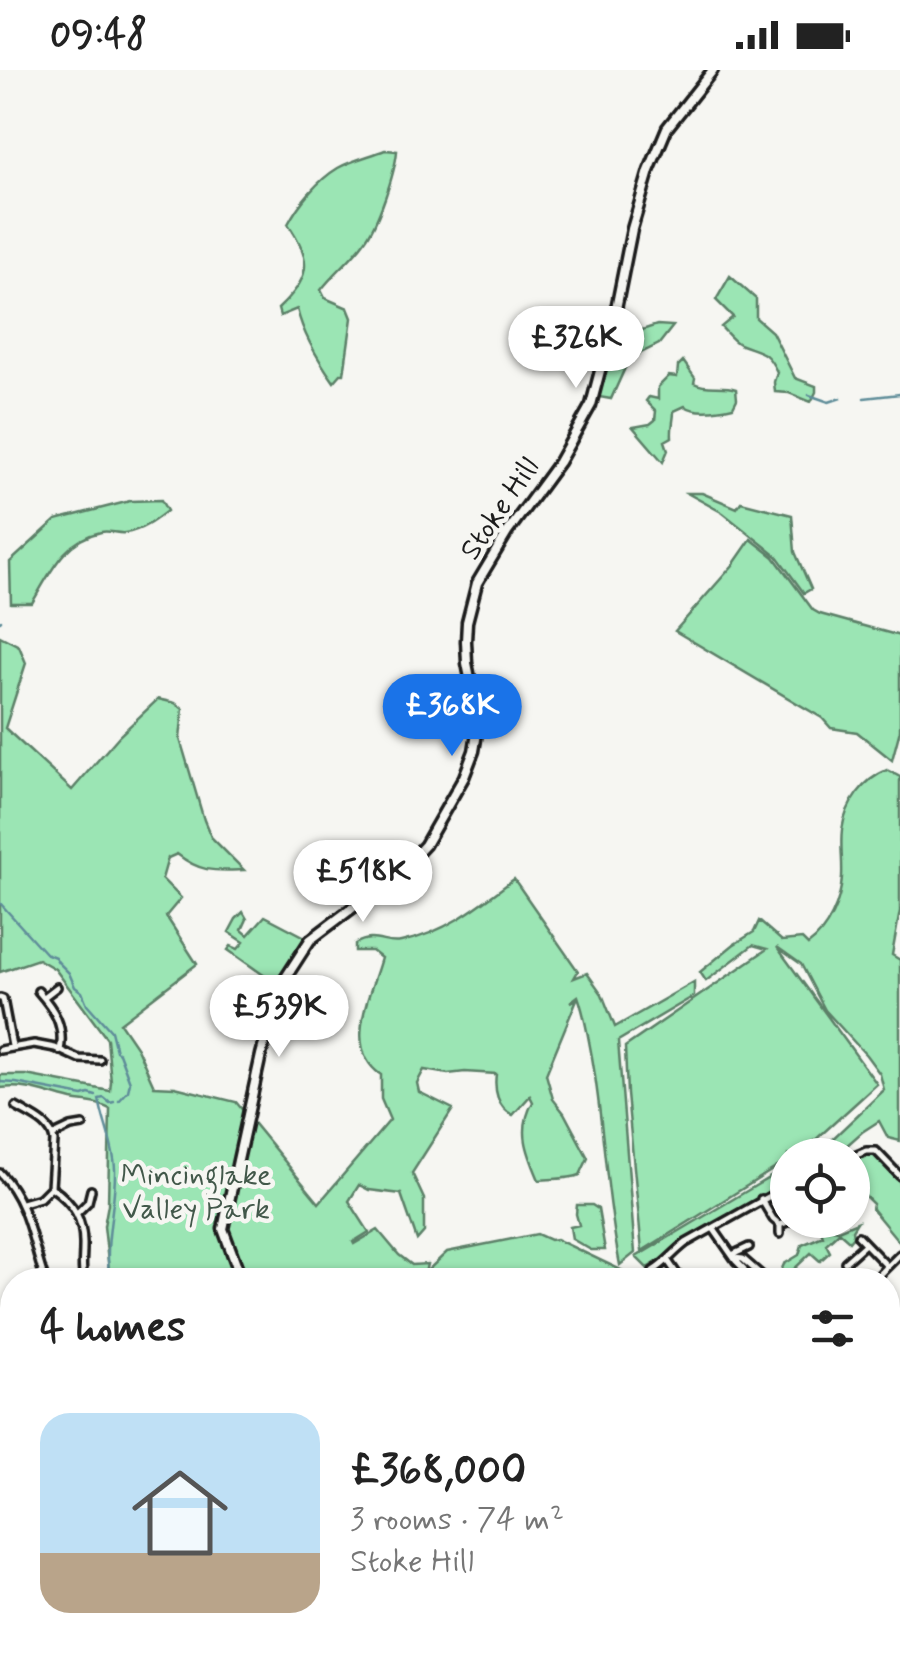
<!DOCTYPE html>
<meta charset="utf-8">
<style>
:root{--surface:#fff;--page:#f6f6f6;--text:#222;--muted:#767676;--accent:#1a73e8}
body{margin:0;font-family:Mynerve,sans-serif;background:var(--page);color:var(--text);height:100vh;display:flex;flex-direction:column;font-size:38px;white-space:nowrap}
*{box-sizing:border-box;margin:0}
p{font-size:32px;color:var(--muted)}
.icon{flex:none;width:55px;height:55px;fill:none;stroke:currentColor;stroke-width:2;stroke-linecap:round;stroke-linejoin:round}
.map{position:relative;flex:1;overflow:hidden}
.side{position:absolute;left:0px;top:1198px;width:900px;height:392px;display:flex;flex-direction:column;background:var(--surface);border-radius:40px 40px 0 0;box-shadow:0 2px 8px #0004}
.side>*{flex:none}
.fabs{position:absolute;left:770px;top:1068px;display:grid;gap:20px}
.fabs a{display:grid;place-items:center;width:100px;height:100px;border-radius:50%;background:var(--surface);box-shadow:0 2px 8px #0004;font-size:50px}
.price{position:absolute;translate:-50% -85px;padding:0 22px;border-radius:35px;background:#fff;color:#222;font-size:32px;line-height:65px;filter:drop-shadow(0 2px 5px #0008)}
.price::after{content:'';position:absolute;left:50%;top:60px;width:30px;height:22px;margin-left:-15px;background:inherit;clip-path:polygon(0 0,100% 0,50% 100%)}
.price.current{background:var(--accent);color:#fff}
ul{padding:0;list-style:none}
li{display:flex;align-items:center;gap:30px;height:250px;padding:0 40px}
li span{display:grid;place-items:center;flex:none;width:280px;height:200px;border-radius:30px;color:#555}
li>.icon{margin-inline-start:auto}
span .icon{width:120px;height:120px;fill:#fffc;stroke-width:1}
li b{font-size:42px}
h2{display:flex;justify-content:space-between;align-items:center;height:120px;padding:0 40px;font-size:42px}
.status{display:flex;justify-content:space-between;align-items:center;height:70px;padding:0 50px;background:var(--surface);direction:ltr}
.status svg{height:28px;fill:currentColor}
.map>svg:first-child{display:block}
.built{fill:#e6e2ee}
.green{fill:#9be5b4;stroke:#5c8068;stroke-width:2.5}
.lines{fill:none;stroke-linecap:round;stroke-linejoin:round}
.stream{stroke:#5f8d99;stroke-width:2.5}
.street-casing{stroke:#1c1c1c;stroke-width:12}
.secondary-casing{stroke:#1c1c1c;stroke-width:15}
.street{stroke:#f6f6f2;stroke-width:5}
.secondary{stroke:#f6f6f2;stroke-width:8}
.labels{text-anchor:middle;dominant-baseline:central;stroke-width:9;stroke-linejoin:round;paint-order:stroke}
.street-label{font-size:30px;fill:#1c1c1c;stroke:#f6f6f2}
.park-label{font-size:30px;fill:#42584a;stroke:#f6f6f2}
</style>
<div class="status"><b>09:48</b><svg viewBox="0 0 49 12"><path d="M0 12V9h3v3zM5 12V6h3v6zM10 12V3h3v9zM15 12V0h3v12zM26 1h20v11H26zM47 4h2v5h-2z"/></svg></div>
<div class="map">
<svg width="900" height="1588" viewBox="0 0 900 1588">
<rect width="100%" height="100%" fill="#f6f6f2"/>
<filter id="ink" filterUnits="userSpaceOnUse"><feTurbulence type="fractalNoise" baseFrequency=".01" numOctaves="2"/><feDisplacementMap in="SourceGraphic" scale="20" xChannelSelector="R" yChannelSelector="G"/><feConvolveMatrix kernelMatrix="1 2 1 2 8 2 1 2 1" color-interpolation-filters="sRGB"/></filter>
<g filter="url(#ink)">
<path class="built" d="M12,1413v138l-12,-2v-133z"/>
<path class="green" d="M385,80l12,1c-2,22 -19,73 -33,91 -12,17 -30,31 -43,48l4,8 23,10 4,10 -8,56h-3l-7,8c-15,-21 -31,-47 -37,-73l-17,7 -2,-7c32,-31 36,-48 10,-85 11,-21 30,-44 50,-56 14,-8 32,-12 47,-18z
M730,206l26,23v19l16,14 23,46 21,8v6l-5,10 -22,-9 -14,-1 -1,-10 3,-10c-11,-23 -16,-19 -38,-28 -7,-4 -12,-11 -18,-17l12,-10 -17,-17z
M657,255l16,1 -14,18 -26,13 -8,11 -14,31 -12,-2 -1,-7 17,-54h9z
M683,291l12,17 -1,5c13,7 28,1 42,6l1,10 -4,8c-13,3 -36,7 -48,-1l-11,5c0,10 -3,16 -2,26l-7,4 3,9 -5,12 -30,-35 17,-3 5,-4 1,-9 -10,-10 3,-4 9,2v-12l11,-11 8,1 1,-11z
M687,423h15l35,15 4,-6 51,13 3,37 16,37 -7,4 -27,-37 -54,-43z
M161,430l6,11c-13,10 -26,20 -42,22 -8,1 -16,-3 -24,-1 -38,8 -51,42 -69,71h-21l-1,-41 46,-42 74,-19z
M751,469l23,18 39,53 7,4 80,22v94l-8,30 -35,-28 -26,-4 -9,-10 -147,-87 58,-66z
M0,566l19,10 7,17 -21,65 67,62 47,-54 39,-37 17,4 8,6 -3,30 24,81 7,17 33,33c-29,1 -43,3 -67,-16l-9,4 -6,21 19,19 -15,18 31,48 -77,59 17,25 17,38 21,1 61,15 83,101 71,-83 -9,-21v-24c-39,-27 -10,-81 0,-117l-9,-7h-17v-7c20,-12 29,2 46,-2 44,-9 78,-36 113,-63l64,92 -4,7 13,-5 15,21 13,33 79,-45v14l-76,45 17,212 -15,12c-14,-69 -16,-139 -28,-208 -4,-21 -7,-41 -14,-61l-8,6 7,-3 -31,75 7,25 11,14 24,45 -8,17c-14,5 -27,3 -41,5 -11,-26 -22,-50 -6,-78l-3,-6 -17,19c-16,-7 -19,-26 -17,-41l-31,-2 -17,2 -24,-4 -7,13 2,9 34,17 -41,64 12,26v33l-7,8 -16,-46 -32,-4 -10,-5 -10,16 20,31 -16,10 1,2 24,-14 21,25 13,10 15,-1 -2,9 22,-21 90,-18 13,6 6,-1 67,32 5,9h-518l-6,-54 4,-22 2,-95c-17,-8 -22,-6 -38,-9 -30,-7 -40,-15 -72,-12v-13h26l84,16 1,-9 -4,-43 -52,-70 -17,-10 -38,13z
M887,700l13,7v134l-8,44 8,5v181l-12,-3 -9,-17 -17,11 -26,23h-27l16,-9 59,-56 -4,-16 -14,-19 -41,-45 -24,-46 -24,-17 100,137 -76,69 -13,2 -1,6 -145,90 -15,-157 -2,-47 142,-98 -14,-4 -47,36 -6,-9 33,-27 21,-13 5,-11 23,20 20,-2 6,6c20,-14 33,-44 34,-68 1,-16 -2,-32 0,-47 4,-27 21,-50 45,-60z
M243,842l4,7 -5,11 6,5 17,-19 42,22 -32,45 -47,-33 3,-4 7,3 6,-7 -15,-10 7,-13z
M871,1081l5,2 24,25v65l-28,-34 1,-5 -12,-12 -8,4v-37z
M787,1097v18l-140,83 -11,-11z
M577,1135h15l6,4 7,41h-14l-19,-11 -2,-12 9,-2 -3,-11z
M829,1150l4,9 5,1 19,-8 -5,8 1,6 -4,5 -10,-9 -13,12 4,8 -10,9 -9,-8 -18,17 8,10 -10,-7 -9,7h-13l-2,-3 14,-6 3,-7 15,-9 3,-10 21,-9 -4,-11z
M483,1578h336l-16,1 -14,9h-287z"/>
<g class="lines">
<path class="stream" d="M809,325l20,7 12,-4
M864,328l36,-4
M0,551l1,-1
M0,833l45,50 10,4 3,5 11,11 6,14 7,5 5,12 24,27 5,20 3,2 11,29 -2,9 -9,10
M0,1012l16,1 67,13 6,-2 7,2
M110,1210c-7,-37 6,-74 5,-111 -1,-24 -12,-47 -16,-70l5,-1 6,5 4,-1
M618,1578l4,4 13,-4h7l7,10"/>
<g class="street-casing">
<path id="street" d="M38,921c16,18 27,35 22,60
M44,927l13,-10
M0,928l3,1 9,47
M0,980l34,-6 21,4 24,11 21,1
M16,1037c15,9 35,16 38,34l-3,46 -11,11 -18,5
M54,1065l17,-8 12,-2
M852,1087l14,-6h10l24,25
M0,1103c28,29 32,70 45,107
M51,1117c23,16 33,33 32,61 0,12 -2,20 1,32
M761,1129l12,20 7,6v9
M78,1142l10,-10 3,-12
M801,1150l1,3
M780,1155l13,-5
M713,1158l23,33 8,8
M858,1166l29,30
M732,1185l17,-8
M734,1188l9,1 24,21
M668,1191l13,19
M845,1192l19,-17
M653,1201c13,-8 20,-18 33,-28l102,-57
M874,1210l26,-26
M888,1251l7,-7 5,1
M888,1325h12
M0,1326l12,-10
M0,1384l12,-2
M888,1417l12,14
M0,1558l12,1
M900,1561l-12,7 12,13
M413,1578l19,10
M828,1578l9,10
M93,1588l8,-10
M356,1588l4,-10"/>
</g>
<g class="secondary-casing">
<path id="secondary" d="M242,1210l-19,-51 38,-174 18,-67 31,-48 90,-68 25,-27 39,-68 10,-26 4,-24 -1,-14 -10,-50 -1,-22 1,-19 10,-39 30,-50 52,-71 32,-57 24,-91 17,-85 17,-58 18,-43 46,-58
M140,1588l8,-10"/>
</g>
<use href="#street" class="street"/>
<use href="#secondary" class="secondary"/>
</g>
</g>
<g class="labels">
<g class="street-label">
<text transform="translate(500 439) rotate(-56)">Stoke Hill</text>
</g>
<g class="park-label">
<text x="196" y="1105">Mincinglake<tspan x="196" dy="34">Valley Park</tspan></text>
</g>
</g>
</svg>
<div class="fabs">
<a><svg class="icon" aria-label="locate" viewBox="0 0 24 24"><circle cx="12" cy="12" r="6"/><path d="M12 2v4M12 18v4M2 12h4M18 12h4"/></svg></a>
</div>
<b class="price" style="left:576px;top:321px">£326K</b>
<b class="price current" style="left:452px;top:689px">£368K</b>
<b class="price" style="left:363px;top:855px">£518K</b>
<b class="price" style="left:279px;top:990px">£539K</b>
<section class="side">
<h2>4 homes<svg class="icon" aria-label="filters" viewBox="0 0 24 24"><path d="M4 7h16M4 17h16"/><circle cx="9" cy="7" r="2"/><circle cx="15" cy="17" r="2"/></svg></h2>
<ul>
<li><span style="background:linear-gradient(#bfe0f5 70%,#b9a48a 0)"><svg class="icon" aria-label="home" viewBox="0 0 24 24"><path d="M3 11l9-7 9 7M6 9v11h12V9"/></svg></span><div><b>£368,000</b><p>3 rooms · 74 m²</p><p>Stoke Hill</p></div></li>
</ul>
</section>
</div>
